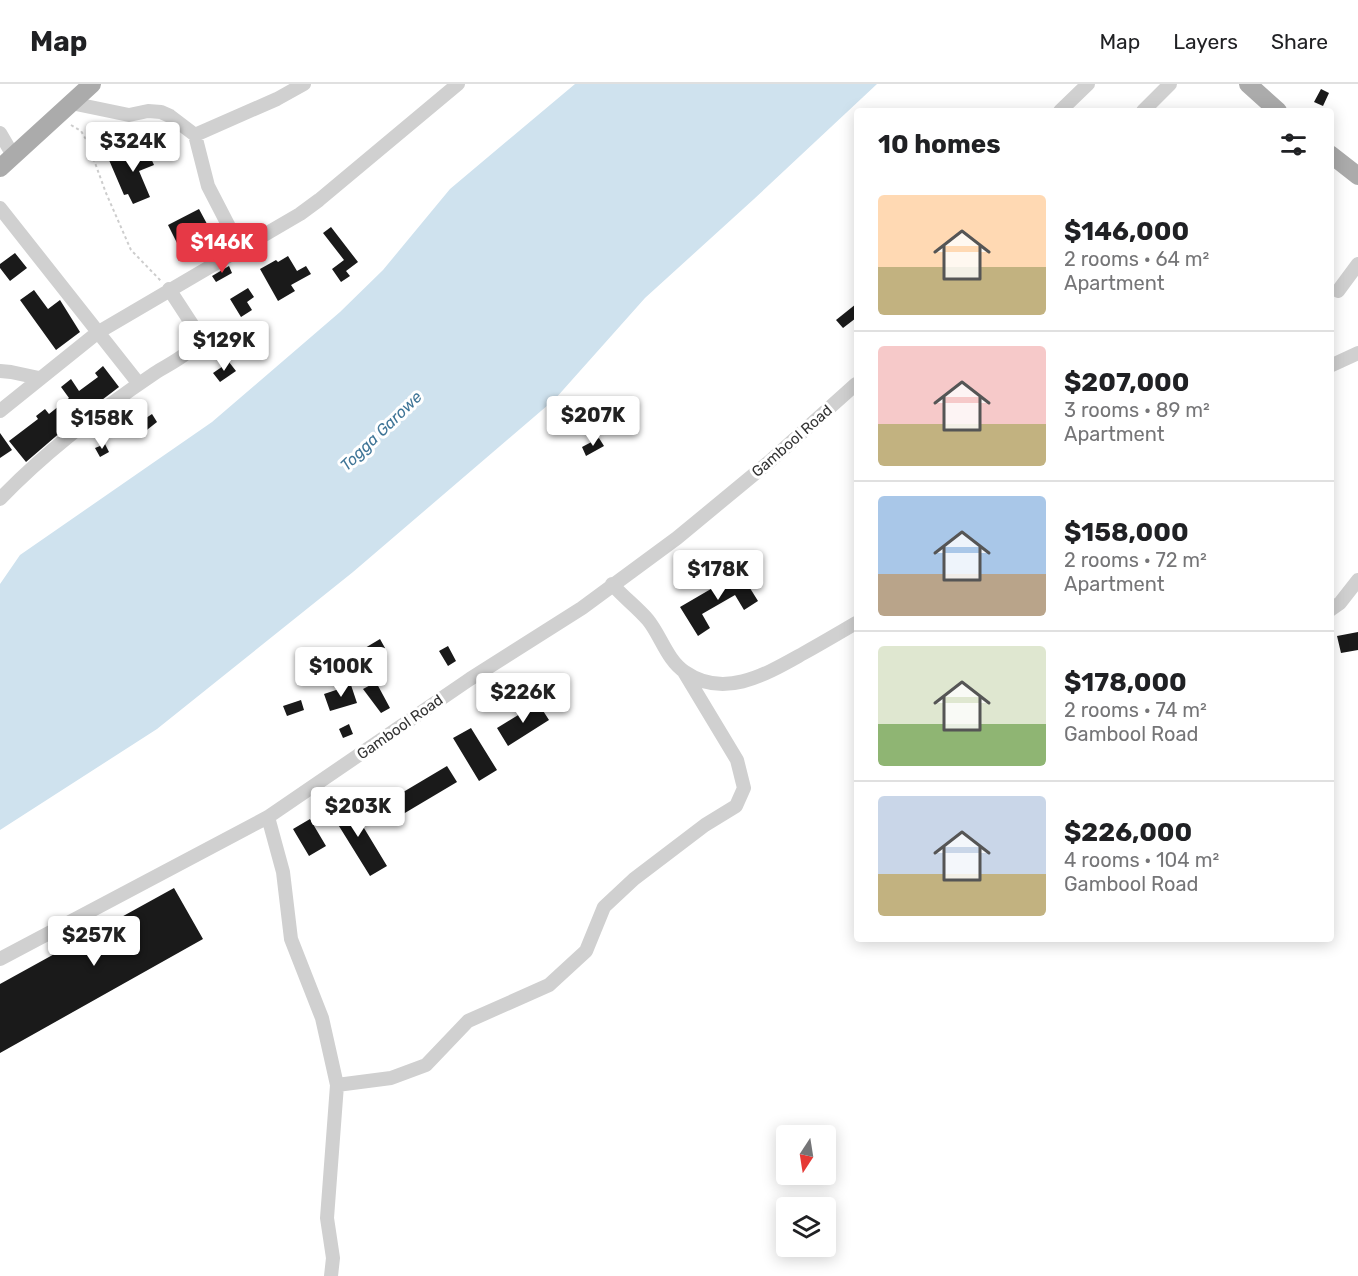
<!DOCTYPE html>
<meta charset="utf-8">
<style>
:root{--surface:#fff;--page:#f6f6f6;--text:#202124;--muted:#757577;--line:#e0e0e0;--accent:#e63946}
body{margin:0;font-family:Rubik,sans-serif;background:var(--page);color:var(--text);height:100vh;display:flex;flex-direction:column;font-size:22px;white-space:nowrap}
*{box-sizing:border-box;margin:0}
p{font-size:20px;color:var(--muted)}
.icon{flex:none;width:33px;height:33px;fill:none;stroke:currentColor;stroke-width:2;stroke-linecap:round;stroke-linejoin:round}
.map{position:relative;flex:1;overflow:hidden}
.side{position:absolute;left:854px;top:24px;width:480px;height:834px;display:flex;flex-direction:column;background:var(--surface);border-radius:6px;box-shadow:0 3px 15px #0003}
.side>*{flex:none}
.needle{width:39px;rotate:192deg}
.tools{position:absolute;left:776px;top:1041px;display:grid;gap:12px}
.tools a{display:grid;place-items:center;width:60px;height:60px;border-radius:6px;background:var(--surface);box-shadow:0 3px 15px #0003;font-size:30px}
.price{position:absolute;translate:-50% -51px;padding:0 14px;border-radius:6px;background:#fff;color:#222;font-size:20px;line-height:39px;filter:drop-shadow(0 2px 3px #0008)}
.price::after{content:'';position:absolute;left:50%;top:36px;width:18px;height:14px;margin-left:-9px;background:inherit;clip-path:polygon(0 0,100% 0,50% 100%)}
.price.active{background:var(--accent);color:#fff}
ul{padding:0;list-style:none}
li{display:flex;align-items:center;gap:18px;height:150px;padding:0 24px}
li+li{border-top:2px solid var(--line)}
li span{display:grid;place-items:center;flex:none;width:168px;height:120px;border-radius:6px;color:#555}
li>.icon{margin-inline-start:auto}
span .icon{width:72px;height:72px;fill:#fffc;stroke-width:1}
li b{font-size:26px}
h2{display:flex;justify-content:space-between;align-items:center;height:72px;padding:0 24px;font-size:26px}
header{display:flex;align-items:center;gap:36px;box-sizing:border-box;height:84px;padding:0 30px;background:var(--surface);border-bottom:2px solid var(--line)}
header strong{font-size:28px}
nav{display:flex;gap:33px;margin-inline-start:auto;font-size:21px}
.map>svg:first-child{display:block}
.water{fill:#cfe2ee}
.building{fill:#1a1a1a}
.lines{fill:none;stroke-linecap:round;stroke-linejoin:round}
.path{stroke:#cdcdcd;stroke-width:2;stroke-dasharray:3 3;stroke-linecap:butt}
.minor{stroke:#d0d0d0;stroke-width:14}
.major{stroke:#ababab;stroke-width:18}
.labels{text-anchor:middle;dominant-baseline:central;stroke-width:6;stroke-linejoin:round;paint-order:stroke}
.street-label{font-size:15px;fill:#333;stroke:#fff}
.water-label{font-size:16px;font-style:italic;fill:#3f7597;stroke:#fff}
</style>
<header>
<strong>Map</strong>
<nav><a>Map</a><a>Layers</a><a>Share</a></nav>
</header>
<div class="map">
<svg width="1358" height="1192" viewBox="0 0 1358 1192">
<rect width="100%" height="100%" fill="#fff"/>
<path class="water" d="M575,0h302l-123,115 -109,99 -90,101 -202,173 -196,157 -157,101v-246l20,-29 192,-133 128,-110 43,-42 67,-81z"/>
<path class="building" d="M1321,5l8,4 -6,13 -9,-4z
M145,61l9,20 -15,6 11,26 -17,7 -5,-10 -4,1 -15,-35z
M199,125l22,41 -16,9 -12,-20 -14,8 -11,-22z
M331,143l27,35 -12,9 4,5 -9,6 -9,-13 12,-9 -21,-27z
M15,169l12,15 -17,13 -10,-13v-4z
M288,172l9,15 9,-5 5,8 -20,11 4,6 -17,10 -18,-32 16,-9 2,2z
M229,182l3,7 -16,9 -4,-6z
M248,204l6,9 -7,5 5,8 -11,7 -11,-18z
M34,206l14,19 12,-9 20,32 -24,18 -36,-50z
M856,220v14l-13,10 -7,-8z
M229,278l7,9 -16,11 -7,-9z
M103,282l16,21 -50,38 -43,37 -17,-21 29,-22 -2,-3 9,-7 4,5 20,-16 -8,-11 10,-8 8,12 19,-14 -3,-4z
M152,330l5,8 -14,11 -6,-9z
M0,349l12,17 -12,8z
M599,354l5,8 -18,10 -4,-9z
M105,360l4,8 -9,5 -5,-9z
M740,488l18,29 -14,9 -9,-15 -33,19 8,14 -12,8 -18,-29z
M1358,548v18l-17,3 -4,-17z
M380,555l5,9 -14,11 -6,-11z
M448,562l8,15 -8,5 -9,-15z
M376,598l14,26 -9,5 -18,-24z
M351,601l6,18 -27,8 -6,-17z
M301,616l3,10 -17,6 -4,-10z
M538,619l11,17 -41,26 -11,-18z
M349,640l4,10 -10,4 -4,-9z
M471,644l26,42 -18,11 -26,-43z
M447,682l10,16 -69,41 -10,-16z
M347,716l40,66 -17,10 -41,-66z
M310,735l16,27 -17,10 -16,-27z
M174,804l29,51 -203,114v-69z"/>
<g class="lines">
<path class="path" d="M71,41l10,6 6,10 19,52 25,57 30,31"/>
<path class="minor" d="M71,19l58,12 19,-4 13,1 9,4 25,19 13,51 32,62
M1060,27l28,-27
M1143,27l27,-27
M0,49l14,24
M195,51l82,-36 27,-15
M0,124l139,176
M1338,207l20,-27
M1330,282l28,-13
M0,287l11,1 28,6
M0,327l97,-78 203,-119 19,-14 139,-116
M0,415c46,-48 100,-89 155,-126 15,-10 40,-20 44,-38l-30,-46
M612,500c11,13 25,23 36,36 13,16 19,40 37,52 40,28 83,1 119,-19 18,-10 35,-20 52,-30
M1330,526l10,-7 18,-23
M268,733l15,55 8,67 31,79 15,67 -10,133 6,40 -2,18
M0,875l268,-142 202,-138 112,-71 95,-70 92,-76 87,-78
M337,1001l54,-7 35,-13 42,-44 81,-36 37,-34 18,-44 30,-28 71,-54 31,-19 8,-18 -7,-28 -53,-88"/>
<path class="major" d="M1248,0l30,27
M1330,70l28,22
M0,84l92,-84"/>
</g>
<g class="labels">
<g class="street-label">
<text transform="translate(792 357) rotate(-41)">Gambool Road</text>
<text transform="translate(400 643) rotate(-35)">Gambool Road</text>
</g>
<g class="water-label">
<text transform="translate(381 347) rotate(-44)">Togga Garowe</text>
</g>
</g>
</svg>
<div class="tools">
<a><svg class="needle" viewBox="-14 -14 28 28"><path d="M0-13l5 13h-10z" fill="#e53935"/><path d="M0 13l5-13h-10z" fill="#757577"/></svg></a>
<a><svg class="icon" aria-label="layers" viewBox="0 0 24 24"><path d="M12 4l9 5-9 5-9-5zM3 14l9 5 9-5"/></svg></a>
</div>
<b class="price" style="left:133px;top:89px">$324K</b>
<b class="price active" style="left:222px;top:190px">$146K</b>
<b class="price" style="left:224px;top:288px">$129K</b>
<b class="price" style="left:593px;top:363px">$207K</b>
<b class="price" style="left:102px;top:366px">$158K</b>
<b class="price" style="left:718px;top:517px">$178K</b>
<b class="price" style="left:341px;top:614px">$100K</b>
<b class="price" style="left:523px;top:640px">$226K</b>
<b class="price" style="left:358px;top:754px">$203K</b>
<b class="price" style="left:94px;top:883px">$257K</b>
<section class="side">
<h2>10 homes<svg class="icon" aria-label="filters" viewBox="0 0 24 24"><path d="M4 7h16M4 17h16"/><circle cx="9" cy="7" r="2"/><circle cx="15" cy="17" r="2"/></svg></h2>
<ul>
<li><span style="background:linear-gradient(#ffd9b3 60%,#c2b280 0)"><svg class="icon" aria-label="home" viewBox="0 0 24 24"><path d="M3 11l9-7 9 7M6 9v11h12V9"/></svg></span><div><b>$146,000</b><p>2 rooms · 64 m²</p><p>Apartment</p></div></li>
<li><span style="background:linear-gradient(#f6c9c9 65%,#c2b280 0)"><svg class="icon" aria-label="home" viewBox="0 0 24 24"><path d="M3 11l9-7 9 7M6 9v11h12V9"/></svg></span><div><b>$207,000</b><p>3 rooms · 89 m²</p><p>Apartment</p></div></li>
<li><span style="background:linear-gradient(#a9c7e8 65%,#b9a48a 0)"><svg class="icon" aria-label="home" viewBox="0 0 24 24"><path d="M3 11l9-7 9 7M6 9v11h12V9"/></svg></span><div><b>$158,000</b><p>2 rooms · 72 m²</p><p>Apartment</p></div></li>
<li><span style="background:linear-gradient(#dfe7d0 65%,#8fb573 0)"><svg class="icon" aria-label="home" viewBox="0 0 24 24"><path d="M3 11l9-7 9 7M6 9v11h12V9"/></svg></span><div><b>$178,000</b><p>2 rooms · 74 m²</p><p>Gambool Road</p></div></li>
<li><span style="background:linear-gradient(#c9d6e8 65%,#c2b280 0)"><svg class="icon" aria-label="home" viewBox="0 0 24 24"><path d="M3 11l9-7 9 7M6 9v11h12V9"/></svg></span><div><b>$226,000</b><p>4 rooms · 104 m²</p><p>Gambool Road</p></div></li>
</ul>
</section>
</div>
